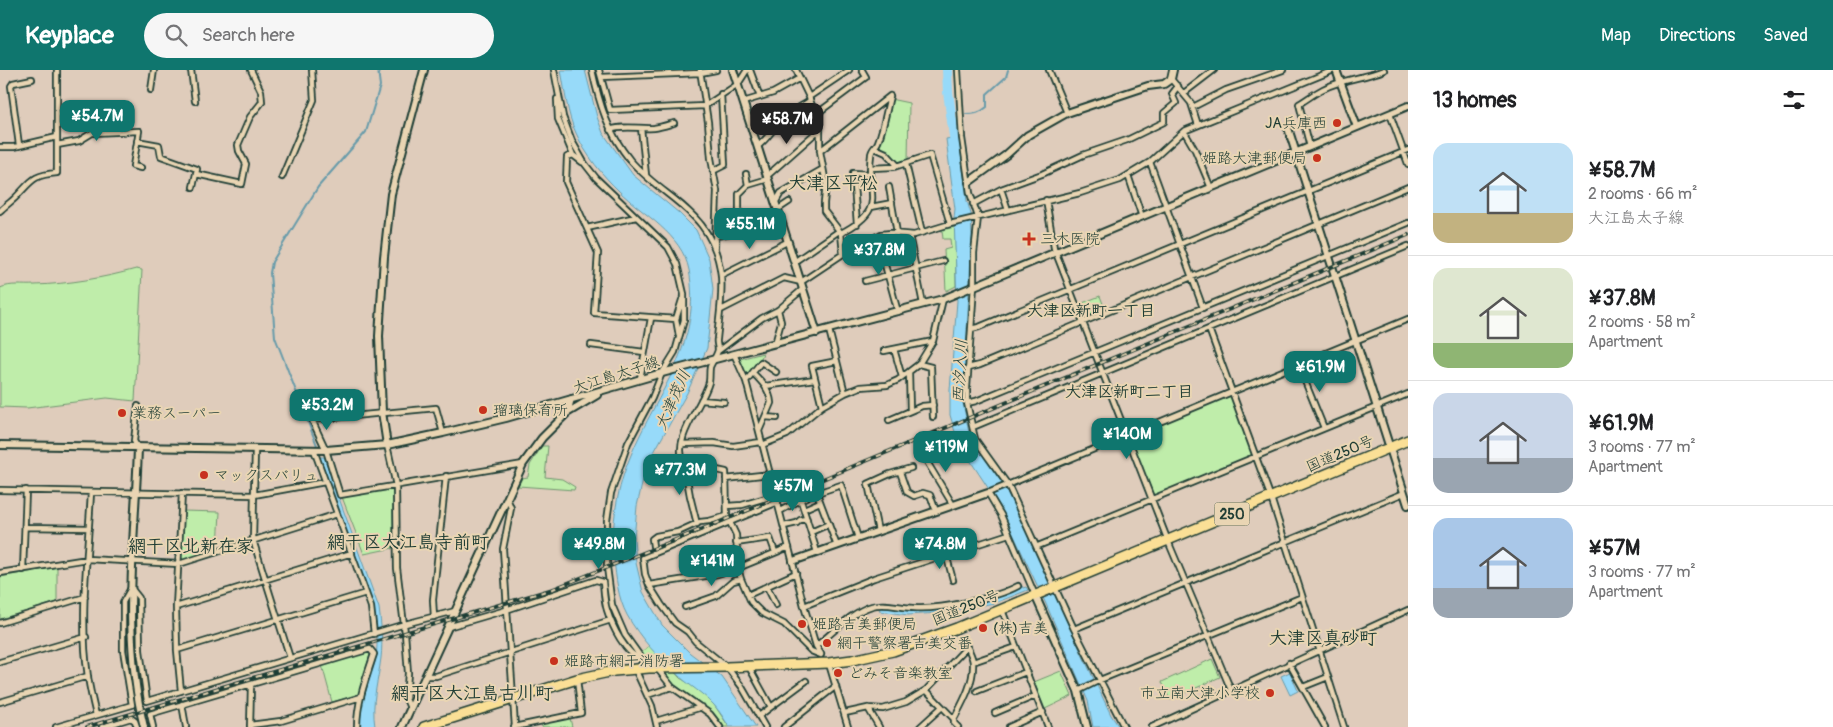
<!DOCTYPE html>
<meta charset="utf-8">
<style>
:root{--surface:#fff;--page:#f6f6f6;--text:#202124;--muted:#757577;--line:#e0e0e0;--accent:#0f766e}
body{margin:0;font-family:Pangolin,"Klee One",sans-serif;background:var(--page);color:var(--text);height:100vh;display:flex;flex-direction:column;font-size:19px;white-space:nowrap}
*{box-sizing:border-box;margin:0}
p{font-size:16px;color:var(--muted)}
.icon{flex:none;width:28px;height:28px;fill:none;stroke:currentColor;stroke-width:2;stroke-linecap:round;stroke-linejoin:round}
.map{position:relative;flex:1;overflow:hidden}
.panel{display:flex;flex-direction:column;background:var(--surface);width:425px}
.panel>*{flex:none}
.price{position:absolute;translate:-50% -42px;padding:0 11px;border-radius:10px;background:var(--accent);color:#fff;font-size:16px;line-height:32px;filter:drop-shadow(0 1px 2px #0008)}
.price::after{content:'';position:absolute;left:50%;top:30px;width:15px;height:11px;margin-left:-8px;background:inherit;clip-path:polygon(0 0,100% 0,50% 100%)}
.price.current{background:#222;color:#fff}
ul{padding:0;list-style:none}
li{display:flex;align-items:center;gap:15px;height:125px;padding:0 25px}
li+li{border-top:1px solid var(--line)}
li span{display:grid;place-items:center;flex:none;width:140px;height:100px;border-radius:15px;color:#555}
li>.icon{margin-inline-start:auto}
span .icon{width:60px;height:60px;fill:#fffc;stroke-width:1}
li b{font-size:21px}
h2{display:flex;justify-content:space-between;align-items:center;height:60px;padding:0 25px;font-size:21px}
header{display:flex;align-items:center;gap:30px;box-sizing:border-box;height:70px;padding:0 25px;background:var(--accent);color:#fff}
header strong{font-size:24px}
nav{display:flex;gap:28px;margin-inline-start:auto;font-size:18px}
.search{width:350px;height:45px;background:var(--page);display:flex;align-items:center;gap:12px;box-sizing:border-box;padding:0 18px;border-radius:28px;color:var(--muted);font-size:19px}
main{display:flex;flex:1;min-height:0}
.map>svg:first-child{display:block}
.green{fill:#bfedaa;stroke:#6f956f}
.water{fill:#97daf9;stroke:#679baa}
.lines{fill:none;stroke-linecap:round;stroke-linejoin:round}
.stream{stroke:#679baa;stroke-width:2}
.river{stroke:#97daf9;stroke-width:10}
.street-casing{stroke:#1f3d34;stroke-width:8}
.secondary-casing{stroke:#1f3d34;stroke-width:10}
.highway-casing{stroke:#1f3d34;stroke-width:12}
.street{stroke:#e9d5b3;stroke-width:4.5}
.secondary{stroke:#e9d5b3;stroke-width:6}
.highway{stroke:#fadf96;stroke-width:9}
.rail-casing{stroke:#1f3d34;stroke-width:4}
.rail{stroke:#e9d5b3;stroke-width:2;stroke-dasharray:5.5;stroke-linecap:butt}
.poi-dot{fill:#c8321e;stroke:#e9d5b3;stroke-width:2}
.labels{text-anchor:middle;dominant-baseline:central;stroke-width:4;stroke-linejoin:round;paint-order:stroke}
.shield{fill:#e9d5b3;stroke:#5c6b5a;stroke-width:1}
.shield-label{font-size:14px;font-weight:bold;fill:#1f3d34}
.poi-label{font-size:15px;fill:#1f3d34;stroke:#e9d5b3;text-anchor:start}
.street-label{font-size:15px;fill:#1f3d34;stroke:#e9d5b3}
.neighbourhood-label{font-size:16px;font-weight:bold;fill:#1f3d34;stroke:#e9d5b3}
.water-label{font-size:16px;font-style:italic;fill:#25453e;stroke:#e9d5b3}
.quarter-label{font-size:18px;font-weight:bold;fill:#1f3d34;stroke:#e9d5b3}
</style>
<header>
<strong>Keyplace</strong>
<div class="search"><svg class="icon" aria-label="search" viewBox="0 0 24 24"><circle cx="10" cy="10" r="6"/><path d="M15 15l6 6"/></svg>Search here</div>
<nav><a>Map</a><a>Directions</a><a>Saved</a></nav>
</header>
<main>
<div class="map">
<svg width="1408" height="657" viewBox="0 0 1408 657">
<rect width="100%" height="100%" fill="#dfccbb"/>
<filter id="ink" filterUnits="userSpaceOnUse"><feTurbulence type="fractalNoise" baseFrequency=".02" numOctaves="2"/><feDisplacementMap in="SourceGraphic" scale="10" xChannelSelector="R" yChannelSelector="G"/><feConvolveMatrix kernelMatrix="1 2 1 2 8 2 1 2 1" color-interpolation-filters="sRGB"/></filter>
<g filter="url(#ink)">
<path class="green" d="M890,29l19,4 -1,57 -13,5 -10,-10 -10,-5z
M955,157l1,59 -10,5 -2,-41 7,-2 -1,-9h-7l-1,-9z
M136,199l6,1 -7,131 -28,-3 -80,10 -27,-1v-119c12,-5 22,-2 35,-3 33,-1 69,-7 101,-16z
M1100,226l5,13 -18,7h-2l-5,-12z
M763,283l-3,8 -12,16 -8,-18z
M1229,326l4,2 19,55 -3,3 -93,39 -3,-1 -21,-54 2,-4z
M542,376h6l-3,31 17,2 13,8 -1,3 -56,-4 4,-8 6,-1 2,-12z
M390,419l3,2v57l-29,6 -22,-57z
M183,441l37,1 -2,35 -3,3 -32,10 -2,-2z
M57,497v35l-57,17v-42z
M650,575l30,33 15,9 18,16 16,24h-7c-13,-20 -30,-27 -47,-41 -10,-8 -25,-24 -33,-34z
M368,582l2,2 -10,38 -5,4 -23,6 -10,-37z
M1212,589l8,18 -50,23 -8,-18z
M1061,601l11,25 -27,13 -11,-27z
M570,648l2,9h-30l-1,-3z"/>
<path class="water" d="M561,0h24l12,47 6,16 30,42 46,38 17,17 13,29 4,30 -6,59 -20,45 -33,59 -11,28 -6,26 -3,33 2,24 7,29 19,33 28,28 32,24 34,50h-27c-4,-7 -9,-15 -15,-22 -11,-12 -24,-19 -35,-29 -19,-16 -40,-39 -52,-61 -9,-17 -11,-37 -13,-56 -3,-34 3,-72 17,-104 26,-63 72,-112 58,-185 -7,-36 -46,-55 -70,-79 -16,-15 -34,-37 -43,-58 -9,-19 -11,-42 -15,-63z
M959,67l8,64 4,13 1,23 -9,166 6,30 17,27 16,23 17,31 62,138 30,63 8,12h-26l-5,-26 -42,-97 -46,-98 -42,-64 -8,-27v-25l7,-89 -3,-83 1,-9 -9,-70z
M319,387h5l55,151c2,16 4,33 2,50 -3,25 -10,43 -6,69h-15c-1,-23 9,-43 15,-65 5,-21 0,-48 -6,-69z
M1022,516l1,2 3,-1 2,3 -33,13 -58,10 -29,2 -28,-4 -1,-4h5c38,5 77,-1 114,-10 9,-3 16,-8 24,-11z
M1290,602l8,19 -8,4 -9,-19z"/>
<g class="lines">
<path class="stream" d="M966,44c9,0 14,-1 21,-7v-13l19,-17 2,-7
M318,378l-43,-111 -5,-64 2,-11 46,-75 48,-55 14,-46 -2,-16"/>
<path class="river" d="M947,0l1,22 8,59"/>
<g class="street-casing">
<path id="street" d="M191,0l4,31
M554,0l9,47 9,24 13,23 11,14 72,69 9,17 7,30v26l-9,32 -13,21 -10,25 -24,45 -17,50 -4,27v47l5,38 13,30 23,32
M592,0c7,33 16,63 38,90 36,42 83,50 91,115 2,22 -2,42 -4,64 -1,4 1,7 1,11 -1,5 -6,12 -8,17 -1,5 0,10 -1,15 -6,23 -38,57 -25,81l42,9 1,44 9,19 2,33 3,11 10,23 11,11 22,11 27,27 10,4
M599,0l11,40 95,-4 33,-22 9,-14
M700,0l8,52 3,36 6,33 -2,56
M750,0l10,27
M796,0l13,27 11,32v22l6,33 -2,19v8l17,22 2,21
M958,0l4,68 8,55 8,24 -4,36v33l-7,102v15l8,36 33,46 66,144 50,98
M1049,0l18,43
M601,7l99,-4 16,-3
M1171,9l20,24 7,22
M151,20l3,-20
M1184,23l30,-23
M809,27l40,-27
M557,29l1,20 15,36
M743,32l30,-9 27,-15
M1193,37l33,-17 57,-20
M1390,44l18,50
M815,45l51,-38 -4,-7
M641,58l5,47
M610,60c11,-5 31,-1 44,-2 7,-1 13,-3 20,-5
M1184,61l11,19 16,38
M137,71l22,4 2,11 36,13 -4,18
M19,75l-8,-59 2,-3 19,-4
M57,75l22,-4 13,-8 47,-2 -6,35 8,2
M758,76c8,-6 13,-14 19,-21 9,-11 21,-17 33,-24
M0,77h14l43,-10
M1310,77l-11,-43c8,-5 16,-11 24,-15 19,-10 42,-11 61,-19
M875,78l11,5 11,12
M820,81l70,-55
M582,92l-9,-7 -6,2 -1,25 32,71 -4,60 82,6
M1150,92l53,146
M906,94l16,68
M870,98l24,-1 36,-12 20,69
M713,101l12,-6 -4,-71
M196,104l46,10 4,-20 -7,-13 -1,-6 12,-28 12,-15 -1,-11 -10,-21
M746,104l2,11
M1128,105l14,42
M767,106l53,-47
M282,107l32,-77 -2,-30
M889,117l8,46
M1001,119l7,21
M1046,130l8,48 114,293 63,149
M775,133l6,-10 42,-24
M973,134l28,-15 41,-15 41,-19 44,-15 37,-18v-9l12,-10 -4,-9 6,-8
M871,137l21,-4
M777,140l12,-8
M0,141c5,-5 11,-9 16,-14 16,-16 16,-22 41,-24v-103
M857,154l-4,-51 17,1
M587,158l49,-11
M739,159v-35l9,-9 20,-6
M841,163c49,-26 24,-37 30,-78 0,-6 5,-8 7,-13 6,-15 8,-30 12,-46
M909,165l14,69
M717,166l13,-3 16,-7
M877,166l21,76
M794,192l45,-31
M721,205l66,-33
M865,211l78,-20
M721,240l63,-32 17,4 42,-28 17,-5 14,-11 7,-4 10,-1 23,2 36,-11 130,-31 40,-13 30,-18 34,-31 150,-61
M971,259l8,-2 429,-177
M1209,259l62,169 73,229
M829,260l16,63
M679,266l-3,-17 6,-19
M775,274l6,-22 -3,-12
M591,275l53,7
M894,279l8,28
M718,281l44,-33 16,-8 25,-21
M884,281l49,-10
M734,284l12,27 58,225 12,40 5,8
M919,294l12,3 2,50
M1298,294l26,64
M968,298l12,-3 428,-178
M909,302l1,39
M753,303c9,9 17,17 18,30l-12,28
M640,309l11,-61
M746,311l15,-19 15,10
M765,316l50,-7
M701,330l23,2
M967,333l9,-2 432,-178
M822,336l-10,-40 25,-5
M765,347l12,1
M889,350l33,-14 11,-1
M973,357l435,-181
M443,363l-7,-25 -124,12 14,30 14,45 183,-31
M682,374l32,-1 19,3 28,-4
M387,375l9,41 1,82 8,65 3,40 -2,26 4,9
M762,375l25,-10 35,-29 23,-13 15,-6 27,-2 11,-5 21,-16 14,-23 10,-42
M138,378l-4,-7 4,-35
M255,379l-2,91 37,118
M314,380l57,157 3,27
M921,382l32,53
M684,393l6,33 7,28
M900,402l7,20 7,4 9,-3 7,2 6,16
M726,409l44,-5
M0,420l254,5 71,-13
M91,422c-3,61 -12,125 -3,185 2,13 5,26 8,38
M818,426l19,50
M507,428l4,10 -8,41 12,178
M801,431l16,51
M727,436l15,-1 34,-10
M804,439l16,-7
M780,441l28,-15 33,-11 17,53
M784,456l13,-3 3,-3 7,-1
M25,457l64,1
M878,461l-10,-47 22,-10 21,-6
M811,462l18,-8
M736,473l34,-5 5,14
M1038,476l370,-152
M654,483l-2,-14 4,-3 22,-4 22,-10 9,-1 18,-5
M946,484l7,26
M23,500l3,-80
M0,503l87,-14 92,5 158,-50
M649,515l69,-11 20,-6 51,-21
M767,517l9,18
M748,525l48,-22
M1035,525l-34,-80 -13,-22 420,-174
M804,536l70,-28 135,-44
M176,537l176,-54
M685,537l31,-11 17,-15 8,-2
M1002,540l46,117
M434,547l-1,-17 13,-124
M0,553l85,-26
M448,557l58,-17 90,-30 7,2c1,9 1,19 4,28 5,16 18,44 35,50
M1074,559l330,-136
M816,576c17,-13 35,-34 56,-40 13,-4 28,2 42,2 25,2 82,-10 104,-22
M177,580l189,-57
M0,592l86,-25
M973,592l43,-15
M1289,593l36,64
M829,594l19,63
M749,597l22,40 35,-26
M657,598l15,19 38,27 10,13
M635,599l17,37 5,21
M425,606h11l175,-56
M1303,617l25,-10
M926,620l28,29v4l4,4
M181,621l-4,-41 -1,-43 6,-114
M977,621l49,-19
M1078,621l22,-11 202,-83
M647,625l25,-8
M0,632l88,-26
M182,634l4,23
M868,638l11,19
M845,643l23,-5 15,1 23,-7 20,-12 39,-41 3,-1c2,5 5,10 5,15 1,20 -10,39 -19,56
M995,643l40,-17
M759,646l12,-9
M656,651l46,-14
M250,655l31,-4 80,-24
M56,657l76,-22 -9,-55v-48l8,-14 8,10 1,52 7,51 258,-77 50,-13
M102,657l29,-9 4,3 2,6
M153,657l-3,-13 220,-65 4,5c-8,24 -17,48 -17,73
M250,657l1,-43
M514,657l67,-14 -4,-34
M765,657l-23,-40 -15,-20 -31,-25 -8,-10 -13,-9 -14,-19 -12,-19 -4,-11 -2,-16 135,-56
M784,657l52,-41
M920,657l22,-20
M1009,657l34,-15
M1152,657l256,-117"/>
</g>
<g class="secondary-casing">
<path id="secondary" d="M733,0l84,263
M1336,0l21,57
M1288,58l120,377
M969,112l37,-27 22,-20 39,-22 81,-27 16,-2 7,-5 2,-9
M567,343l30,-18
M0,375l326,5 61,-5 56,-12 63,-15 156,-45 281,-74 465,-193
M387,375l-5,-33 -3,-76 5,-79 7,-63 33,-124
M138,378c-3,93 -17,187 6,279
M793,491l195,-68
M1035,525l43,96 9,36
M402,657l121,-263 19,-26 25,-25 4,-14"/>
</g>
<g class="highway-casing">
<path id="highway" d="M424,657l153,-48 37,-8 35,-3 78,-1 102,-4 23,-3 41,-9 64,-23 451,-188"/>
</g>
<use href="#street" class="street"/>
<use href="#secondary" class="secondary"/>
<use href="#highway" class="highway"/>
<g class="rail-casing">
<path id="rail" d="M87,657l466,-138 157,-63 698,-291"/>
</g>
<use href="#rail" class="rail"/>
</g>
</g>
<g class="poi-dot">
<circle cx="1337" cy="53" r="5"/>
<circle cx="1317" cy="88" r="5"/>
<path d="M1026.5 161.5h5v5h5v5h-5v5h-5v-5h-5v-5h5z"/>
<circle cx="483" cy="340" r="5"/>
<circle cx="122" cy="343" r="5"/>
<circle cx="204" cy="405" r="5"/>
<circle cx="802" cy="554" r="5"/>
<circle cx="983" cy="558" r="5"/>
<circle cx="827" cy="573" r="5"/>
<circle cx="554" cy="591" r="5"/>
<circle cx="838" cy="603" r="5"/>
<circle cx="1270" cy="623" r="5"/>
</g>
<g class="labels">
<rect class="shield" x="1214.5" y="432.5" width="35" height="23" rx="4"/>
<g class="shield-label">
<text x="1232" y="444">250</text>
</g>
<g class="poi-label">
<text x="1327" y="53" text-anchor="end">JA兵庫西</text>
<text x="1307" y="88" text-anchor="end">姫路大津郵便局</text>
<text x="1040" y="169">三木医院</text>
<text x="493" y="340">瑠璃保育所</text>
<text x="132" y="343">業務スーパー</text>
<text x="214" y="405">マックスバリュ</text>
<text x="812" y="554">姫路吉美郵便局</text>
<text x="993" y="558">(株)吉美</text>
<text x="837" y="573">網干警察署吉美交番</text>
<text x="564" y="591">姫路市網干消防署</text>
<text x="848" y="603">どみそ音楽教室</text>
<text x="1260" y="623" text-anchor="end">市立南大津小学校</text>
</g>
<g class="street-label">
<text transform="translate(616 305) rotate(-18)">大江島太子線</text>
<text transform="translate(1340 384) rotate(-23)">国道250号</text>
<text transform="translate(966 538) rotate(-22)">国道250号</text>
</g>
<g class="neighbourhood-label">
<text x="1091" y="241">大津区新町一丁目</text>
<text x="1129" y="322">大津区新町二丁目</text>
</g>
<g class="water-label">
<text transform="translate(960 301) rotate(-87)">西汐入川</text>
<text transform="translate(673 330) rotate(-66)">大津茂川</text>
</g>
<g class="quarter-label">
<text x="833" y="113">大津区平松</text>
<text x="408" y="472">網干区大江島寺前町</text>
<text x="191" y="476">網干区北新在家</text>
<text x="1323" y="568">大津区真砂町</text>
<text x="472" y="623">網干区大江島古川町</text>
</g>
</g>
</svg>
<b class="price" style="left:97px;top:72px">¥54.7M</b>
<b class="price current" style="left:787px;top:75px">¥58.7M</b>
<b class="price" style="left:750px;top:180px">¥55.1M</b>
<b class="price" style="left:879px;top:206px">¥37.8M</b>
<b class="price" style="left:1320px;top:323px">¥61.9M</b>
<b class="price" style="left:327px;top:361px">¥53.2M</b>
<b class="price" style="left:1127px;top:390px">¥140M</b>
<b class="price" style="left:946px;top:403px">¥119M</b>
<b class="price" style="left:680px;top:426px">¥77.3M</b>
<b class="price" style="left:793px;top:442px">¥57M</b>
<b class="price" style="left:599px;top:500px">¥49.8M</b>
<b class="price" style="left:940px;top:500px">¥74.8M</b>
<b class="price" style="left:712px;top:517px">¥141M</b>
</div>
<section class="panel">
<h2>13 homes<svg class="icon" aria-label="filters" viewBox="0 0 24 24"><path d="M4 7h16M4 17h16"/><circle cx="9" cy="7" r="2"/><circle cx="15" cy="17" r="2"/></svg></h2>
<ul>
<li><span style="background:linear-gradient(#bfe0f5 70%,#c2b280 0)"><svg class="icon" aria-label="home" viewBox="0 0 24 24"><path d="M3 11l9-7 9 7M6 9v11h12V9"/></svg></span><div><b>¥58.7M</b><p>2 rooms · 66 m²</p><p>大江島太子線</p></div></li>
<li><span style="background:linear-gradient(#dfe7d0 75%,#8fb573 0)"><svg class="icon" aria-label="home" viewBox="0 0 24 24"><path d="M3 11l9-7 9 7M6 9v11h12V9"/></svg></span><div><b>¥37.8M</b><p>2 rooms · 58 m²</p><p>Apartment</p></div></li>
<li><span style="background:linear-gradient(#c9d6e8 65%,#9aa5b1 0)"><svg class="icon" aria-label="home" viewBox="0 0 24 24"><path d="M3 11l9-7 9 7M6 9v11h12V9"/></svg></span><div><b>¥61.9M</b><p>3 rooms · 77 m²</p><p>Apartment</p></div></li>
<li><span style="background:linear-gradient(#a9c7e8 70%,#9aa5b1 0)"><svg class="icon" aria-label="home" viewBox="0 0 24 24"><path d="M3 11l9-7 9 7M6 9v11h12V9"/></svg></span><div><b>¥57M</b><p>3 rooms · 77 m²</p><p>Apartment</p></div></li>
</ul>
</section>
</main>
